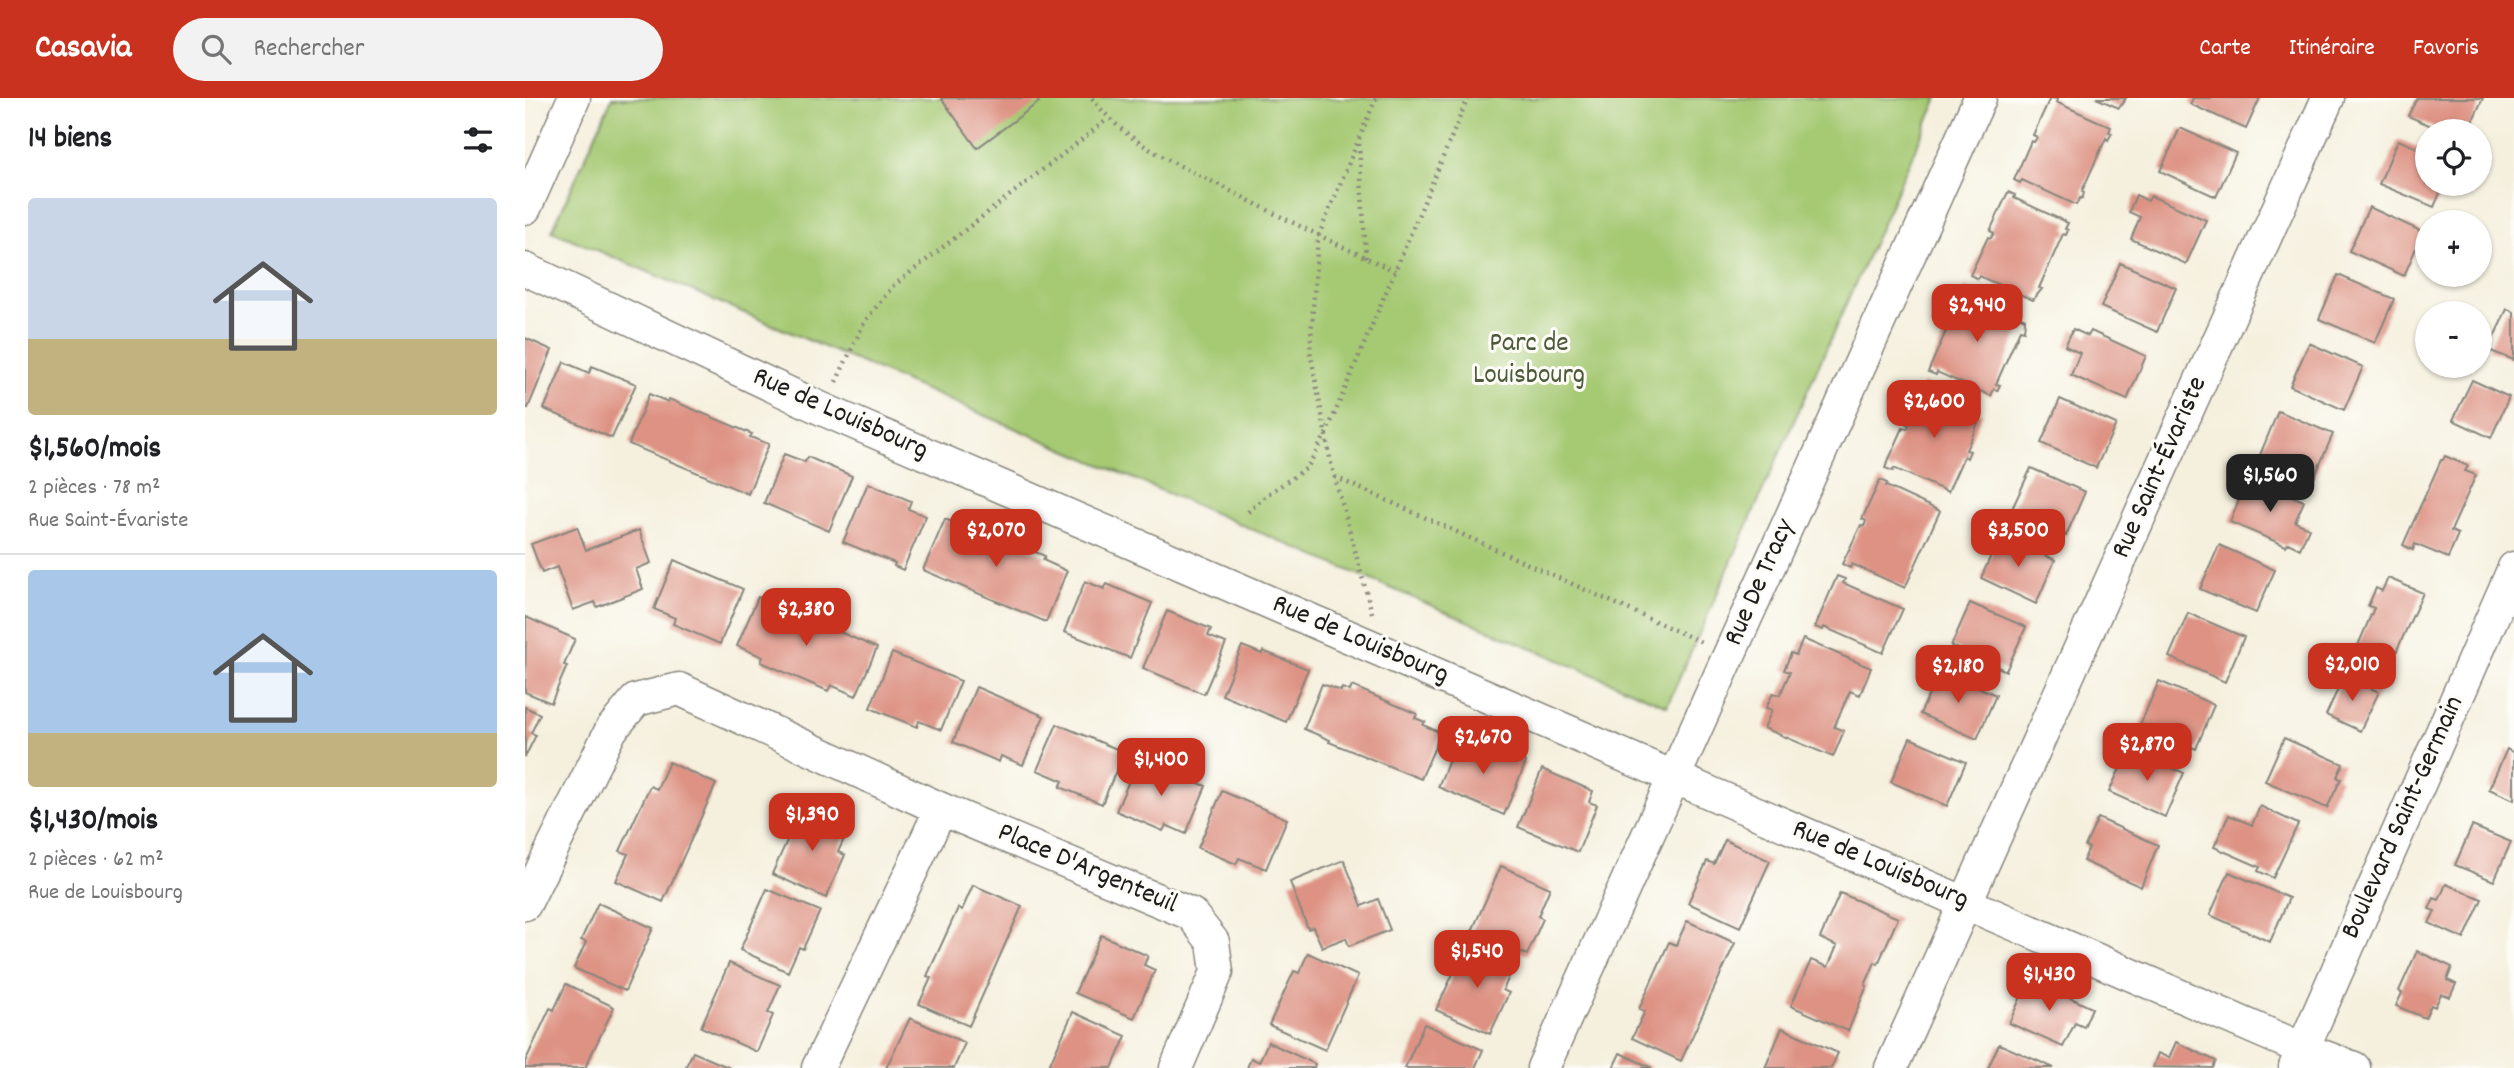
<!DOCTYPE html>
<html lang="fr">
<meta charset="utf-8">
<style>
:root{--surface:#fff;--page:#f2f2f2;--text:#202124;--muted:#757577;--line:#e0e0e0;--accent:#c8321e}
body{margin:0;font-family:Dekko,sans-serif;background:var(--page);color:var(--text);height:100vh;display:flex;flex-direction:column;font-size:26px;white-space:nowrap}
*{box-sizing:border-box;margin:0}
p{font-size:23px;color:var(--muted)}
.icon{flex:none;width:38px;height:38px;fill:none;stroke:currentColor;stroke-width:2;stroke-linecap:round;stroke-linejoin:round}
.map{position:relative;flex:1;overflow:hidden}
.side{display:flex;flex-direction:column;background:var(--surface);width:525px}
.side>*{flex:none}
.tools{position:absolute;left:1890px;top:21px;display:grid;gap:14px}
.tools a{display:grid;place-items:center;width:77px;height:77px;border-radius:50%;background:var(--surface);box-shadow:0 2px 5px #0004;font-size:35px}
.price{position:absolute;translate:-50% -60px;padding:0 16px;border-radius:14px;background:var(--accent);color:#fff;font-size:23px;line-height:46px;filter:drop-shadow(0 2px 4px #0008)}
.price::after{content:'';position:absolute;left:50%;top:42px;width:21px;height:16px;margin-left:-10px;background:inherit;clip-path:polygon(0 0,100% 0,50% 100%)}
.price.current{background:#222;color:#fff}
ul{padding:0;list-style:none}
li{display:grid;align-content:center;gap:14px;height:371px;padding:0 28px}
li+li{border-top:2px solid var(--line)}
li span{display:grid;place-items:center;height:217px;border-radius:7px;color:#555}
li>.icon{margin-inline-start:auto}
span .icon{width:126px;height:126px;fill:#fffc;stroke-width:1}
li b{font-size:30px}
h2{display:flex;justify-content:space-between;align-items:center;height:84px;padding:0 28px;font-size:30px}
header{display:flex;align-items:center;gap:42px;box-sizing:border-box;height:98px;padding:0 35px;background:var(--accent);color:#fff}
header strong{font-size:33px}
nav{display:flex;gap:38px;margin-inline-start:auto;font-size:24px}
.search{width:490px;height:63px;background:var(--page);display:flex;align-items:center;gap:18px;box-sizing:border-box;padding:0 24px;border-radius:38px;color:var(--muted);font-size:26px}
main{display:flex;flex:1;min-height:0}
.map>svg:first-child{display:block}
.green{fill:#a6c973;stroke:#617248;stroke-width:2}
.building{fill:#dd9283}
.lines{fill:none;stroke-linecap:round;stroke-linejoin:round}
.street-casing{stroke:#88867d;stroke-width:35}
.path{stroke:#88867d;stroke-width:4.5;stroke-dasharray:2 5;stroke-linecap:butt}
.street{stroke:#fff;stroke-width:32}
.labels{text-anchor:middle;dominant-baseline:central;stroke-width:6;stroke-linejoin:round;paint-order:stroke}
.park-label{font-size:28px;fill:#4c593a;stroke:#fdfcf7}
.street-label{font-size:28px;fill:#1c1c1c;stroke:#fdfcf7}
</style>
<header>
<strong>Casavia</strong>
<div class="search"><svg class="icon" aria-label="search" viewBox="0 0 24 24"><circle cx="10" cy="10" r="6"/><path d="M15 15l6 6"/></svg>Rechercher</div>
<nav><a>Carte</a><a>Itinéraire</a><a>Favoris</a></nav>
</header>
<main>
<section class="side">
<h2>14 biens<svg class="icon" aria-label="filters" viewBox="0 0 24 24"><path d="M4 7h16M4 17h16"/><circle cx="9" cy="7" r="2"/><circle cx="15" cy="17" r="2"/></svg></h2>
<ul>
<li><span style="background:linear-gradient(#c9d6e8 65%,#c2b280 0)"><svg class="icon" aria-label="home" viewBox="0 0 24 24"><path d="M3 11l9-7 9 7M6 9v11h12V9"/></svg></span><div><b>$1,560/mois</b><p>2 pièces · 78 m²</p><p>Rue Saint-Évariste</p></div></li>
<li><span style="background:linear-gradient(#a9c7e8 75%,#c2b280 0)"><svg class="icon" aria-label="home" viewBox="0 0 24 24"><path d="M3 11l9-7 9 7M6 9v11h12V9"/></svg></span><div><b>$1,430/mois</b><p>2 pièces · 62 m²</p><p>Rue de Louisbourg</p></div></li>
</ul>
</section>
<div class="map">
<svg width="1989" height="970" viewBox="0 0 1989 970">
<rect width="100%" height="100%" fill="#fdfcf7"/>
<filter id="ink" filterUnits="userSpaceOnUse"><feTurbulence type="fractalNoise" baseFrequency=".0143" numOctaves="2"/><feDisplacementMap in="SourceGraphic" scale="14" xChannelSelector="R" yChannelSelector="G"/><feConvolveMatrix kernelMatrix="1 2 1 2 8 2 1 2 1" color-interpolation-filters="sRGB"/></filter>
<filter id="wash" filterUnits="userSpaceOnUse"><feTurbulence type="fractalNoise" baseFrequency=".00686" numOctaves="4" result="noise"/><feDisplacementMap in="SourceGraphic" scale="28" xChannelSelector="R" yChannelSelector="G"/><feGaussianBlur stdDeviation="1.57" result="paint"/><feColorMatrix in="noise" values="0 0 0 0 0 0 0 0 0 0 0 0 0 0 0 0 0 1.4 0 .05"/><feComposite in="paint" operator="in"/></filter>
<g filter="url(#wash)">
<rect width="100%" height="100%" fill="#f5f0de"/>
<path class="green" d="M87,0h1326l-271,608 -1115,-475z"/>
<g id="blocks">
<path class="building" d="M416,0h95l3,4 -62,46z
M1525,0l8,1 -2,3 55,25 -2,5 3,1 -4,7 -2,-2 -24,53 2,2 -2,6 -2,-1 -4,7 -54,-25 -2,3 -6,-3 17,-39 3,1 2,-3 1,-2 -4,-2z
M1571,0h30l-7,10z
M1668,0h67l-14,31 -56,-25z
M1892,0h66l-15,33h-25l-35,-15z
M1655,30l56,25 -20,44 -56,-26z
M1873,42l29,12v32h17l-10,23 -55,-23z
M1483,94l7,3 -1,3 54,25 -3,6 3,1 -2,5 -3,-1 -24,54 3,1 -9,11 -54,-24 -1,3 -8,-4 18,-38 3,1 3,-5 -4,-2z
M1611,97l12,6 3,-5 55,24 -20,44 -55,-25 9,-22 -11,-5z
M1844,109l54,25 -19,44 -55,-25z
M1595,165l56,25 -19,44 -56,-25z
M1813,177l56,24 -19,44 -56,-24z
M1440,190l8,3 -2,4 54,24 -1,12 -4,-1 -24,54 4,1 -3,6 -3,-2 -3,7 -54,-24 -1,3 -8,-3z
M1982,211l7,3v48l-26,-10z
M1548,231l15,7 3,-5 55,25 -19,44 -56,-25 9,-22 -15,-7z
M0,240l27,12 -24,58 -3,-1z
M1784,245l54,24 -19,43 -54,-24z
M39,264l25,11 3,-7 44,18 -24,54 -68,-29z
M1947,282l37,17 -18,41 -38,-18z
M1398,286l7,3 -1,4 53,23 -16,36 4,1 -3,7 -3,-2 -16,36 -54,-24 -1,3 -8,-3 18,-40 4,1 2,-4 -3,-1z
M124,296l19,8 1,-3 83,35 -2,3 19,7 -21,50 -119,-50z
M1535,301l56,25 -20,44 -55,-25z
M1753,313l55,23 -19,44 -54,-23z
M259,356l21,8 3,-5 44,19 -23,55 -65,-28z
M1920,358l23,10 -3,5 11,4 -25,56 7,3 -10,24 -33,-14 -2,6 -10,-5 38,-85h2z
M1506,370l54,24 -19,44 -55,-25z
M1723,380l56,23 -9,21 14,6 -9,21 -12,-6 -2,3 -56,-24z
M1355,382l7,3 -1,3 54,25 -35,77 -53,-24 -2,4 -8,-4 19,-39 3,1 1,-2 1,-3 -4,-2z
M343,385l43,18 -3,8 18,7 -23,54 -9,-4 1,-3 -52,-21z
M420,421l23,10 2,-4 75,31 -2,4 24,11 -21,51 -123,-52z
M52,429l9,23 53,-20 12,33 -15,6 7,20 -46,18 -2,-5 -22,8 -16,-43 -15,6 -11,-29z
M1475,437l55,25 -19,44 -55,-26z
M1694,447l56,25 -19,43 -56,-24z
M149,462l69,29 -23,55 -47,-20 2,-6 -21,-9z
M1312,478l8,3 -2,4 60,26 -20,44 -59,-26 -1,3 -8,-3z
M1863,480l35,15 -36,79 -34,-15 21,-49 -6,-2 8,-18 6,3z
M560,483l19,8 3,-5 45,19 -22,55 -66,-26z
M233,499l119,51 -21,48 -25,-11 -3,6 -67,-29 2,-5 -26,-11z
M1445,505l56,24 -20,44 -55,-25z
M642,513l44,18 -3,7 18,7 -22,51 -61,-26z
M1663,515l56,24 -19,45 -56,-25z
M1,519l49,22 -11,26 3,1 -16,37 -26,-11z
M1278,541l68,29 -11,27 -10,-4 -16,36 10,4 -11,26 -69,-29 8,-18 -6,-2 7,-15 7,2 10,-23 -6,-2 7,-17 5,2z
M717,548l20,8 1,-3 45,18 -22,53 -64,-27z
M367,555l69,28 -20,49 -22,-9 -2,6 -47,-19z
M1415,572l56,25 -19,44 -57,-25z
M1819,578l35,16 -19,39 -34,-16z
M1634,583l55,24 -18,44 -56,-24z
M797,586l19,7 1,-3 8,3 2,-5 65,28 -2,4 10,4 -2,3 18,8 -20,46 -92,-37 1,-2 -26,-11z
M451,589l68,29 -21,49 -22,-9 -2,6 -46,-20z
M0,609l15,7 -9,19 5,2 -11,22z
M532,626l67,28 -22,52 -42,-17 3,-6 -26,-11z
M1385,640l56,24 -19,44 -56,-24z
M1759,640l59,26 -6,13 4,2 -14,29 -62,-27z
M932,643l24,10 3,-7 42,18 -22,53 -66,-28z
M1604,651l55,24 -19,44 -56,-25z
M1982,651l7,4v47l-25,-11z
M614,660l67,28 -20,48 -20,-9 -3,6 -47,-20z
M144,664l47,22 -53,118 -47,-21 12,-27 -8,-3 30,-65 7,3z
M1017,671l51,22 -4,11 8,3 -19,47 -60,-25z
M697,693l65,28 -21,50 -27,-11 -3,6 -38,-16z
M1735,708l38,18 -25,54 -15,-7 2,-4 -46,-20 15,-32 23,10z
M277,709l47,21 -11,24 7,3 -19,43 -54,-24z
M1573,720l60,27 -17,42 -58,-26 6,-13 -4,-2z
M1947,728l39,16 -17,39 -39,-16z
M1200,742l45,21 -30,66 -52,-24 19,-42 7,3z
M819,762l18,46 16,-7 12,31 -41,16 -3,-8 -24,9 -9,-20 -5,2 -18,-47z
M976,768l49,22 -12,28 5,3 -16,36 -55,-24z
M1704,774l60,26 -19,44 -60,-27z
M1921,786l36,15 -18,40 -35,-16 6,-12 -6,-2 5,-11 5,2z
M448,787l49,21 -53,120 -50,-22 12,-26 -4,-2 31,-68 4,2z
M242,791l53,22 -17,38 -4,-2 -11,25 -48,-22z
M1315,795l58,25 -20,46 -3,-2 -5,12 -5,11 2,1 -19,45 -57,-25 20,-46 17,7 9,-21 -17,-8z
M73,805l55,25 -28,63 -51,-23 12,-26 -5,-2z
M1162,823l48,22 -54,118 -49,-23 13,-27 -6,-2 30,-67 7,3z
M576,837l47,21 -4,9 11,5 -21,48 -59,-25z
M942,846l47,22 -11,24 6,3 -19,41 -54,-24z
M1892,853l35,16 -5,13 9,4 -6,13 -9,-3 -6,13 -4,-2 -6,13 -29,-12 6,-13 -3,-2z
M783,855l50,23 -33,74 -56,-25 25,-54 5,2z
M204,865l51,22 -12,28 5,2 -16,37 -56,-25z
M1504,881l63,29 -8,19 -9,-4 -12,24 -54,-24z
M41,886l48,23 -29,61h-60v-6l25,-54 4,2z
M548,914l53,24 -14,32h-64z
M385,920l55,25 -11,25h-68z
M899,926l59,26 -8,18h-70z
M1257,930l56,25 -7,15h-66z
M743,944l47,22 -1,4h-67l4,-10 8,4z
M1651,944l40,19 -3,7 -60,-1 5,-14 11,5z
M1474,946l55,24h-66z
M168,954l37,16h-45z
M1095,955l32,15h-39z"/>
</g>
</g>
<g filter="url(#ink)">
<use href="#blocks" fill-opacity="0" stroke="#88867d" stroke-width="2"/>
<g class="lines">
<g class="street-casing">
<path id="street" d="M0,110l49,-110
M0,171l297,140 1481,640 51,19
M0,806l86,-174 25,-30 43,-11 262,120 250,105 22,28 4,30 -41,96
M1770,969l219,-499
M293,970l123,-259
M1018,970l437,-970
M1366,970l437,-970"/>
</g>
<path class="path" d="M567,0c35,47 84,65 135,91 55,29 111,56 168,82
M834,46l7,114
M311,284l29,-61 28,-35 215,-167
M810,379l366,165
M723,414l20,-18 39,-26 19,-34 142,-336
M847,515l-41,-150 -21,-112 8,-114 58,-139"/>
<use href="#street" class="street"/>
</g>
</g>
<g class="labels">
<g class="park-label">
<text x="1004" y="247">Parc de<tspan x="1004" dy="32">Louisbourg</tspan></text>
</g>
<g class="street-label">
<text transform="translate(315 317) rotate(24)">Rue de Louisbourg</text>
<text transform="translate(1636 370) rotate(-66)">Rue Saint-Évariste</text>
<text transform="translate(1236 485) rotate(-66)">Rue De Tracy</text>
<text transform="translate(835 543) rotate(23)">Rue de Louisbourg</text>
<text transform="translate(1879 720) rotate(-66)">Boulevard Saint-Germain</text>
<text transform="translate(1355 768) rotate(23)">Rue de Louisbourg</text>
<text transform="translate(562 772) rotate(23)">Place D'Argenteuil</text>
</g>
</g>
</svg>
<div class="tools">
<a><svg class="icon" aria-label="locate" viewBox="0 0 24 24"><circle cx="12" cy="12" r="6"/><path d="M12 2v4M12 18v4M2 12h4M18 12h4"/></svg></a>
<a>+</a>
<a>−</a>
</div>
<b class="price" style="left:1452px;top:246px">$2,940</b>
<b class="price" style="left:1409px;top:342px">$2,600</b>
<b class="price current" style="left:1745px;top:416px">$1,560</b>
<b class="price" style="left:471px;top:471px">$2,070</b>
<b class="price" style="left:1493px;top:471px">$3,500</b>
<b class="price" style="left:281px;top:550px">$2,380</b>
<b class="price" style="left:1827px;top:605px">$2,010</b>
<b class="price" style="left:1433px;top:607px">$2,180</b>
<b class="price" style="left:958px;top:678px">$2,670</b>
<b class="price" style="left:1622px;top:685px">$2,870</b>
<b class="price" style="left:636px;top:700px">$1,400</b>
<b class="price" style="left:287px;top:755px">$1,390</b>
<b class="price" style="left:952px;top:892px">$1,540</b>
<b class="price" style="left:1524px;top:915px">$1,430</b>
</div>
</main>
